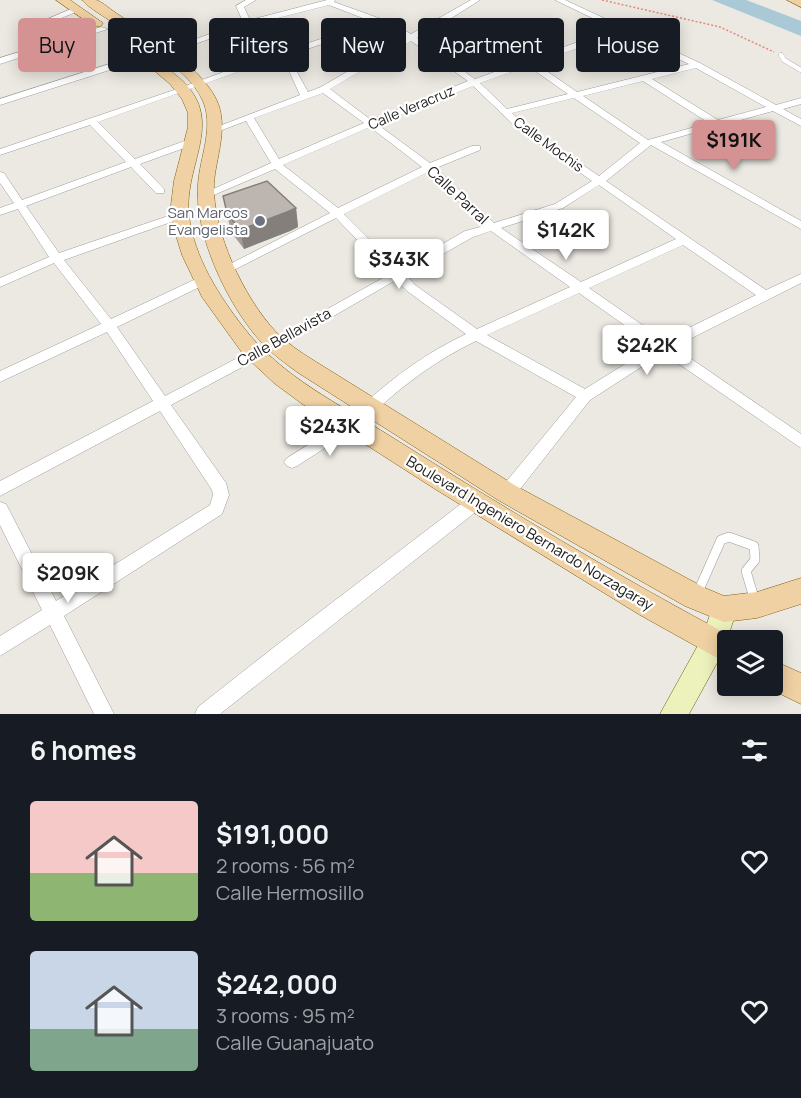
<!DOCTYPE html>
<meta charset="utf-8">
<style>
:root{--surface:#171b24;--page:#242831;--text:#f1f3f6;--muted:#9ea1a6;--accent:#d49292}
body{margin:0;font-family:Manrope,sans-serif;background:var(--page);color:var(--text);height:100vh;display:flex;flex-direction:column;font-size:22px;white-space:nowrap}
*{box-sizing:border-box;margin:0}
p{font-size:20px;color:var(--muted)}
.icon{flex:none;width:33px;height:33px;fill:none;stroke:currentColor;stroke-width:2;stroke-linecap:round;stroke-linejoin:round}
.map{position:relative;height:714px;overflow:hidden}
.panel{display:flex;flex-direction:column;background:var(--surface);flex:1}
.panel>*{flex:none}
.banner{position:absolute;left:18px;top:18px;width:765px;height:54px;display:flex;gap:12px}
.controls{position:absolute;left:717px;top:630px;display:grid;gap:12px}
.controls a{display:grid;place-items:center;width:66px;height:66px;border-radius:6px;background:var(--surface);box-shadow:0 3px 15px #0003;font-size:30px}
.price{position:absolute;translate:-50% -51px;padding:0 14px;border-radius:6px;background:#fff;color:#222;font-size:20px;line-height:39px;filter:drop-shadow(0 2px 3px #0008)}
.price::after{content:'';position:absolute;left:50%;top:36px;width:18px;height:14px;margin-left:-9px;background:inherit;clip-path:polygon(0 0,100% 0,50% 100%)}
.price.active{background:var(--accent);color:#111}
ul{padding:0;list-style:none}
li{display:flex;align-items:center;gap:18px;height:150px;padding:0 30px}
li span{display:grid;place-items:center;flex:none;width:168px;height:120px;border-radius:6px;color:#555}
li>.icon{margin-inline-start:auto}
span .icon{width:72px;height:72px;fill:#fffc;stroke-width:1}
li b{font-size:26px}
h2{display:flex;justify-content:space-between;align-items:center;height:72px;padding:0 30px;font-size:26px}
.pill{padding:0 21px;border-radius:6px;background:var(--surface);box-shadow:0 3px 15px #0003;font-size:21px;line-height:54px}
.pill.active{background:var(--accent);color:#111}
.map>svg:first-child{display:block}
.water{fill:#a8c9d5}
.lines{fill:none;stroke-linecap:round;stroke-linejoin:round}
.lane-far1-casing{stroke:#9d9d9d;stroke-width:5}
.lane-casing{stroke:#9d9d9d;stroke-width:10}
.street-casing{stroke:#9d9d9d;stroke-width:1}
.secondary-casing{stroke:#596411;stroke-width:1}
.primary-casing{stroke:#826011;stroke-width:1}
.path{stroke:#e88677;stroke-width:1.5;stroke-dasharray:2 2;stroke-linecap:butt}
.lane-far1{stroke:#fff;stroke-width:4.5}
.lane{stroke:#fff;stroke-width:9}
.street{fill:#fff;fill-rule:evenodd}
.secondary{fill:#edf1bb;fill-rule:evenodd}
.primary{fill:#f0d1a3;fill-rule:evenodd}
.wall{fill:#a29c97}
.shaded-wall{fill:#847f7b}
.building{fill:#bcb5b0;stroke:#847f7b;stroke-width:1.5}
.worship-dot{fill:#6b7280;stroke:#fff;stroke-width:2}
.labels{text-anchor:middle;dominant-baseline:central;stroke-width:4.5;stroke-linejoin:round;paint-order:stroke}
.far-street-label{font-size:14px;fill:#1c1c1c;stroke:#fff}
.street-label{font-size:15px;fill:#1c1c1c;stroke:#fff}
.worship-label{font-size:15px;fill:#5b616d;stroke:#fff;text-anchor:end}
</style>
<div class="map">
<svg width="801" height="714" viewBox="0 0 801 714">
<rect width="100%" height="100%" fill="#ece9e2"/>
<path class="water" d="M712,0h34l55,21v15z"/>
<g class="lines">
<g class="lane-far1-casing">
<path id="lane-far1" d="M781,55l3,5 17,10"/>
</g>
<g class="lane-casing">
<path id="lane" d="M698,592l23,-52 8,-3 25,9 1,14 -9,11 9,30"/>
</g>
<g class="street-casing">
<path id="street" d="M246,0h10l-12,7 6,13 77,-20h8l-1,2 50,18 27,14 60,-34h9l-30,19 91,36 74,-26 -60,-29h10l135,63 76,42 25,-7v6l-18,5 18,10v7l-28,-15 -112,31 140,79v8l-150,-84 -45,36 160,109 35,-16v9l-127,64 127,87v14l-138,-95 -73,47 -77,98 -6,2 -6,-2 -2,-5 2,-5 75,-91 -100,-56c-38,18 -70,42 -101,70h-10l-2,-4 2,-4c31,-28 63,-51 101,-69l-59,-43 -11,-11 -116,67 -109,58 55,78 3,12 -7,19 -158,102 50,98h-20l-44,-89 -50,31v-20l42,-26 -42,-85v-23l6,2 50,97 154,-96 3,-10 -1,-5 -52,-79 -160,85v-15l153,-80 -46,-69 -107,50v-11l101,-47 -47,-61 -54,24v-9l49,-21 -31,-48 -18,6v-7l14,-5 -14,-20v-11l4,1 18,27 104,-38 -36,-37 -90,30v-6l180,-61 92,-34 -26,-28 -82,29 -7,-2 86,-31 -7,-16zM329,5l44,17 -74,24 -29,-26zM262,22l36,30 82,-27 25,13 -84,49 -13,5 -15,-27 -40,-41zM444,22l89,36 -58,21 -58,-41zM622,33l67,31 -112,28 -42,-29zM411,41l57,40 -97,39 -41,-31zM276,58l13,13 11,24 -91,35 5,3 32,-12 25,42 -71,32 1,2h8l66,-28 55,44 -108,55 6,4 4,-1 104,-53 54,56 -120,67 -105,55 -48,-69 89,-43 2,-3 -2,-3h-8l-87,41 -47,-59 121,-43v-4h-8l-118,40 -33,-47 105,-39 25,26h8v-4l-24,-25 58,-21v-4h-8l-55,20 -37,-37zM528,66l40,28 -61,15 -27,-26zM696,68l70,39 -48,13 -66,-41zM643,81l66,42 -61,17 -65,-44zM473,86l45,43 74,52 -37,23 -61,19 -58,-55 44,-18v-4h-8l-42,17 -53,-39zM323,93l41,30 -85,36 -25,-41zM574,98l66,45 -41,33 -75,-51 -12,-12zM370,127l52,40 -84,41 -55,-43zM428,172l56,54 -19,5 -66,38 -55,-55zM599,185l77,54 -95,43 -80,-54 62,-20zM491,231l79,56 -93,42 -62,-44 -9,-10 67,-38zM683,245l73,50 -92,45 -75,-52zM579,293l75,53 -69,43 -98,-54z
M76,7l7,2 -38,16 -7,-2z
M101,27l7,2 -108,35v-6z
M144,53l4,3 -1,2 -147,47v-6z
M351,418l5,2 2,4 -2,4 -59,38 -5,2 -5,-2 -3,-4 3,-4z
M476,495l6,2 2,5 -2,5 -262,207h-25l3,-7 80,-63 192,-147z"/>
</g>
<g class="secondary-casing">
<path id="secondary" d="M724,597l9,3 4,9 -14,43 -34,62h-29l42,-76 13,-38z"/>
</g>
<g class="primary-casing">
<path id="primary" d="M56,0h14l33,23 -2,3h-8z
M82,0c4,0 10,0 14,0 7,2 16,11 23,15 31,21 88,55 100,91 8,26 -3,52 -5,77 -2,48 30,115 62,149 11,11 24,20 37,28l203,126 189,102 19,8 33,-4 44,-14v26l-44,14 -33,4 -39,-16 -187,-106 -201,-128c-12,-9 -25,-18 -35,-29 -34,-37 -68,-108 -64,-159 2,-28 17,-58 4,-85 -14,-30 -64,-59 -90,-77 -10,-7 -22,-13 -30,-22z
M787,0h14v7z
M151,58c9,2 18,12 26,18 52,43 6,87 12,140 5,41 30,80 55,112 38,49 95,76 146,108 113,71 229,141 348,204h-10v24l-88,-49 -205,-126 -134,-86 -27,-20 -31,-29 -41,-57 -20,-42 -8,-26 -3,-24 3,-24 14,-54v-14l-6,-14 -12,-15 -26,-22z
M772,660l29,13v31l-37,-18h8z"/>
</g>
<path class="path" d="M602,0l118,27 54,25"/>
<use href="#lane-far1" class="lane-far1"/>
<use href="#lane" class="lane"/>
<use href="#street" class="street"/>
<use href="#secondary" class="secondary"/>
<use href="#primary" class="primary"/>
</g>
<path class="wall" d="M223,196l73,12 2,19 -8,4 -46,18 -13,-17z"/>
<path class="shaded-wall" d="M296,208l2,19 -8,4 -46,18 -4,-19z"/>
<path class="building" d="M267,181l29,27 -9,4 -47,18 -13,-17 -4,-17z"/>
<circle class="worship-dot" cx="260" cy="221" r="6"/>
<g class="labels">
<g class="far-street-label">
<text transform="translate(411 107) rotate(-23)">Calle Veracruz</text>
<text transform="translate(549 144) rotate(36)">Calle Mochis</text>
</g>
<g class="street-label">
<text transform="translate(458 195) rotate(43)">Calle Parral</text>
<text transform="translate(284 337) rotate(-29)">Calle Bellavista</text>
<text transform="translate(530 533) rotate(31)">Boulevard Ingeniero Bernardo Norzagaray</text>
</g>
<g class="worship-label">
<text x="248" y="212">San Marcos<tspan x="248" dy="17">Evangelista</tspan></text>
</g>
</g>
</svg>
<div class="controls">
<a><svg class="icon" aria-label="layers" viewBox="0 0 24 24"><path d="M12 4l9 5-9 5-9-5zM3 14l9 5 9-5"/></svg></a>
</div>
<b class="price active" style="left:734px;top:171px">$191K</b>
<b class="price" style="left:566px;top:261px">$142K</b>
<b class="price" style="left:399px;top:290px">$343K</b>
<b class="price" style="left:647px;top:376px">$242K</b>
<b class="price" style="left:330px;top:457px">$243K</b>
<b class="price" style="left:68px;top:604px">$209K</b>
<div class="banner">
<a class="pill active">Buy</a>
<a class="pill">Rent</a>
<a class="pill">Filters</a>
<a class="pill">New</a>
<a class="pill">Apartment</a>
<a class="pill">House</a>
</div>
</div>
<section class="panel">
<h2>6 homes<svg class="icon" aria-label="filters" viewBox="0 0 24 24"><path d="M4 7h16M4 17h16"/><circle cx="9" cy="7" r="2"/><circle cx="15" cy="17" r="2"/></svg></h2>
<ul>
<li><span style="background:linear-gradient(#f6c9c9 60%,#8fb573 0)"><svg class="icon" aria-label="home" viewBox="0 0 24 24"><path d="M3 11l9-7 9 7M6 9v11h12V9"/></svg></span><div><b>$191,000</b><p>2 rooms · 56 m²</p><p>Calle Hermosillo</p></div><svg class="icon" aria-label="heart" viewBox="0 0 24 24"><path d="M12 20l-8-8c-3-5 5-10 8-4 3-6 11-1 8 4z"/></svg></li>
<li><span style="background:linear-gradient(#c9d6e8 65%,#7fa58c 0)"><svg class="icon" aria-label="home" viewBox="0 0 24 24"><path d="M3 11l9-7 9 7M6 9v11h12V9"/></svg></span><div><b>$242,000</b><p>3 rooms · 95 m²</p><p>Calle Guanajuato</p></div><svg class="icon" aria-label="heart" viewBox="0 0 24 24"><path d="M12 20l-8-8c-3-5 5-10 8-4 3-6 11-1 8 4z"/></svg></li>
</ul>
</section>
